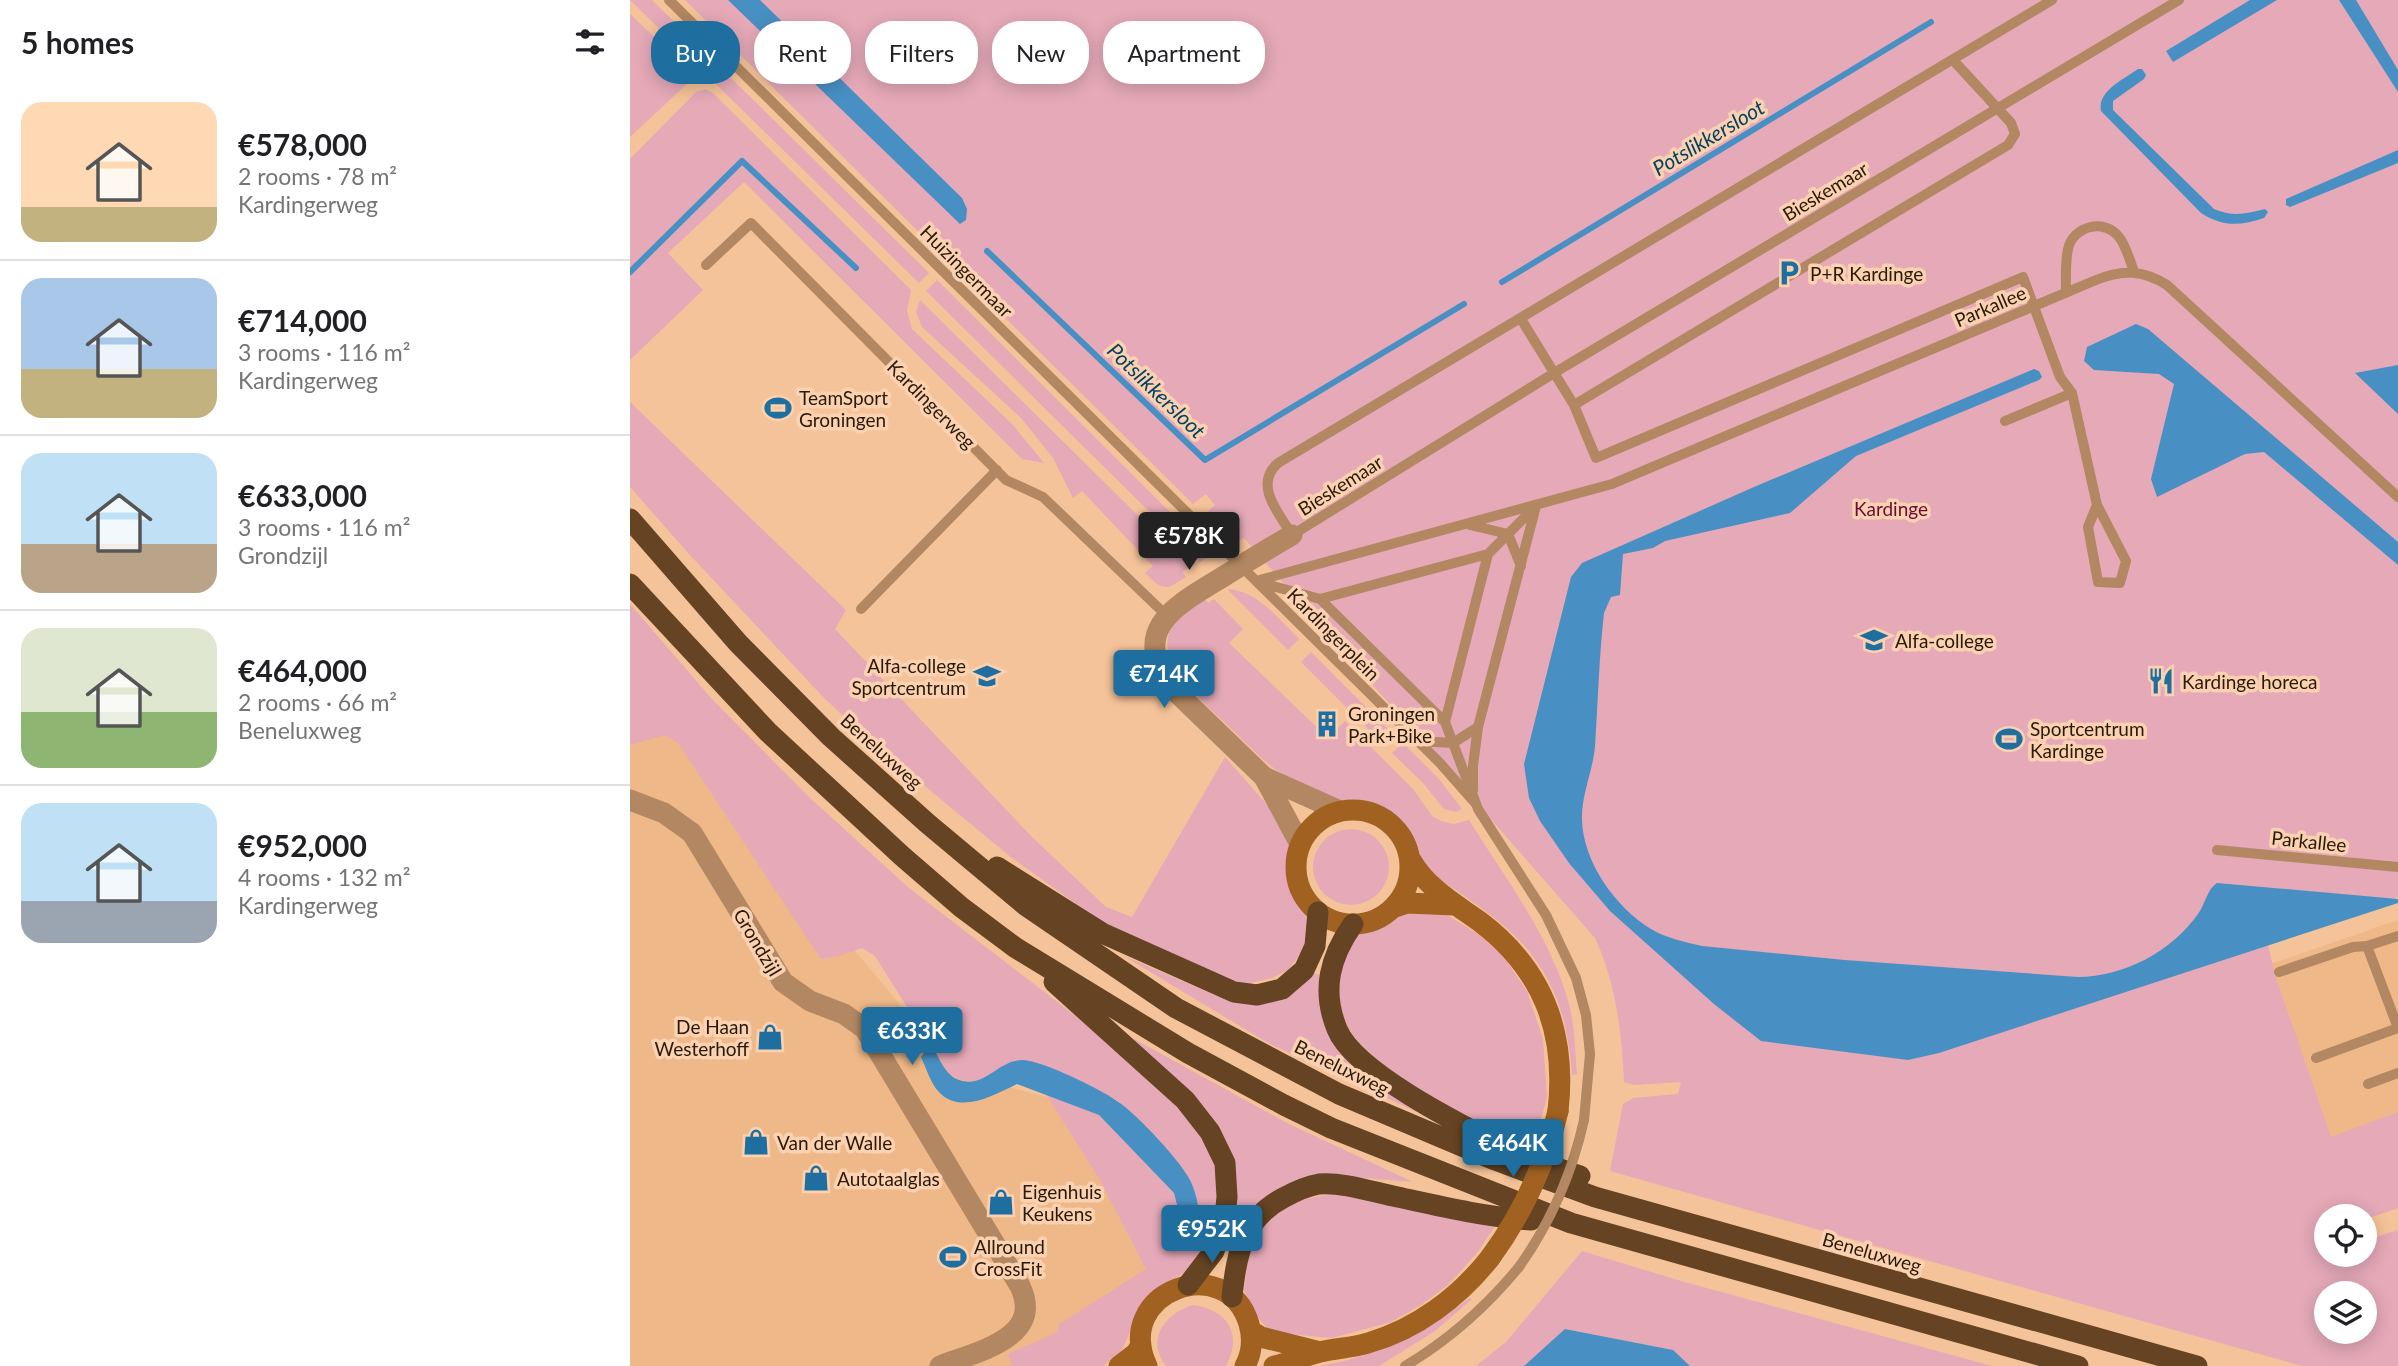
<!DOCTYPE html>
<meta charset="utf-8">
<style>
:root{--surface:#fff;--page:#f2f2f2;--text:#202124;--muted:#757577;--line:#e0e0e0;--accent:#1f6ea0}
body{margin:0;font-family:Lato,sans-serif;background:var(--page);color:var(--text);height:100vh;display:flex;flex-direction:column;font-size:26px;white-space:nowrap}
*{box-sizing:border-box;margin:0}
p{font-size:23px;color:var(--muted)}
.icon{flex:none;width:38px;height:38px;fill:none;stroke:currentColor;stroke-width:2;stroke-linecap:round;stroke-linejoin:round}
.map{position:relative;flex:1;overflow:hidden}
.drawer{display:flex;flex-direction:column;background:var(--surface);width:630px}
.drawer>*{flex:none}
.banner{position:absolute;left:21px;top:21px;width:665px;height:63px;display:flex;gap:14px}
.fabs{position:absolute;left:1684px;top:1204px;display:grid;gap:14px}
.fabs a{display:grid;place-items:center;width:63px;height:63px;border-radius:50%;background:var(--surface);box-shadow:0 4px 18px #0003;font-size:35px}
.price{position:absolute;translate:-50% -60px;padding:0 16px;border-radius:7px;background:var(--accent);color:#fff;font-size:23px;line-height:46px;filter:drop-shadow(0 2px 4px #0008)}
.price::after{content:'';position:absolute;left:50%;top:42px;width:21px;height:16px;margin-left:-10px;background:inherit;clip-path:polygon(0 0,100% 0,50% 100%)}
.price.current{background:#222;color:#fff}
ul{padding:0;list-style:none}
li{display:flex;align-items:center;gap:21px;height:175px;padding:0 21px}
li+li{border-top:2px solid var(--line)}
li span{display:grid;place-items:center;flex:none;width:196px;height:140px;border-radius:21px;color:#555}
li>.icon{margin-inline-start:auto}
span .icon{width:84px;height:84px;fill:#fffc;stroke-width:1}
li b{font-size:30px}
h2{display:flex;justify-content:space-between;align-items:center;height:84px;padding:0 21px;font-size:30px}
.tag{padding:0 24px;border-radius:28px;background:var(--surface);box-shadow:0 4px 18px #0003;font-size:24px;line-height:63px}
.tag.current{background:var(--accent);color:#fff}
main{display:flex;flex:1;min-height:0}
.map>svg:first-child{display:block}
.built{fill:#efb888}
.green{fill:#e5a9b8;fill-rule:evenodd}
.water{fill:#4890c3}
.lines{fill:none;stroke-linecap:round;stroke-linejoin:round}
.stream{stroke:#4890c3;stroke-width:6}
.lane{stroke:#b28761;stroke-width:10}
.street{stroke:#b28761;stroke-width:21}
.secondary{stroke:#a16221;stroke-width:21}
.highway{stroke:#654323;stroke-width:21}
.lane-bridge{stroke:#b28761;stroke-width:10}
.secondary-bridge{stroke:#a16221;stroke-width:21}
.labels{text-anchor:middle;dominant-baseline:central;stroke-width:7;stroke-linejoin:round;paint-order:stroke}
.street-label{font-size:19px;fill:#2b1908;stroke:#fbd2b1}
.poi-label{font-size:19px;fill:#2b1908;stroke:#fbd2b1;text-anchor:start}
.park-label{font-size:19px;fill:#6e0836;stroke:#fbd2b1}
.water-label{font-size:21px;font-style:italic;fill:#044062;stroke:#fbd2b1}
</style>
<main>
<section class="drawer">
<h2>5 homes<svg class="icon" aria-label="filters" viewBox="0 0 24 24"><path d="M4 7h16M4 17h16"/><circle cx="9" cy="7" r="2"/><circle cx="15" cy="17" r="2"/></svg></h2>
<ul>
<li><span style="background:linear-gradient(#ffd9b3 75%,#c2b280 0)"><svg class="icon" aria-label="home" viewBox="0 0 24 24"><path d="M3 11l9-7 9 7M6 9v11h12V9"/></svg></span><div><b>€578,000</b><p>2 rooms · 78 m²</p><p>Kardingerweg</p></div></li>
<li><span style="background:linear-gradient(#a9c7e8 65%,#c2b280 0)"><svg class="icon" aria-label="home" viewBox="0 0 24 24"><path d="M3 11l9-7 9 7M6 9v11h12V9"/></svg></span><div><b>€714,000</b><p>3 rooms · 116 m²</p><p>Kardingerweg</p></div></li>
<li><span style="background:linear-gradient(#bfe0f5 65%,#b9a48a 0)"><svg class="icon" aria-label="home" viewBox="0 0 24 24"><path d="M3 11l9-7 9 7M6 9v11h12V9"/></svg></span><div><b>€633,000</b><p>3 rooms · 116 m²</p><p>Grondzijl</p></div></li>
<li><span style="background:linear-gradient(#dfe7d0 60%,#8fb573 0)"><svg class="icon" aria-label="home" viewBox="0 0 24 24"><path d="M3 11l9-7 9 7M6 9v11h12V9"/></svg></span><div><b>€464,000</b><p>2 rooms · 66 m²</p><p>Beneluxweg</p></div></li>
<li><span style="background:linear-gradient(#bfe0f5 70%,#9aa5b1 0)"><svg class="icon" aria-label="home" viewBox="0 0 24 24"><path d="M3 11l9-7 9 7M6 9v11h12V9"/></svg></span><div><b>€952,000</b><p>4 rooms · 132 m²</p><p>Kardingerweg</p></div></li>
</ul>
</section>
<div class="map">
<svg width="1768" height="1366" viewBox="0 0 1768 1366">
<rect width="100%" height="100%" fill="#f5c399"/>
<path class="built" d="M0,681l327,392 98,26 98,170 -117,97h-406z
M1768,920v203l-69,23 -64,-180z"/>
<path class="green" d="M0,0h22l277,273 -10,10z
M55,0h1713v897l-151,49 2,5 19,-6 7,30 56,162 67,-25v96l-34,12v-4h-38v39h38v-14l34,-11v136h-96l-692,-195 13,-67 10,-6 45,-4 3,-12 -47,3 -10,-3c-2,-49 -8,-99 -29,-144l-351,-400 -11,6 -29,-29 11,-10 -9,-11 -13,10zM1696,1293h38v39h-38z
M0,14l58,55 2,6 -1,7 -59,55z
M75,89l8,4 198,197 -4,21 5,18 101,96 31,38 -22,-4 -278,-277 -76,71 35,37 -73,70v-201l66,-67z
M307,280l240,239 -10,10 -241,-238z
M290,300l270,267 -8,5 4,5c-21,14 -23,14 -41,-4l8,-7 -71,-75 -9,7 -20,-40 -32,-40 -99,-91 -6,-15z
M0,402l216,208 -11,19 196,207 75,71 26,10 93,-160 52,59 12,25 -2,28 6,21 14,28 1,16 -4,16 -16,20 -16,8 -25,6 -30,-8 -93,-38 -112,-80 -132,-109 -55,-50 -135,-144 -60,-68z
M558,529l25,25 -13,8 -23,-22z
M597,589c31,2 51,29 72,50l-11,11z
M575,599l3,4 6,-4 29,30 -14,14 99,95 17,-17 68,68 19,27 9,5 13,3 15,-4c36,58 82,117 100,184 6,23 6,47 8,70l-5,1c-4,-59 -20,-108 -67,-148 -24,-21 -52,-38 -78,-57 -16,-22 -14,-38 -39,-56 -16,-11 -32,-10 -50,-15 -18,-5 -38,-15 -54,-24 -22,-13 -41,-36 -60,-53 -28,-27 -83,-68 -42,-109 6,-6 16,-10 23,-14z
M0,604l81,94 98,99 100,91 198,152 67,56 35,48 12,34 -4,47 -17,34 -17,14 -32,22 -12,16 -17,39 -19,16h-91l-4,-12 50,-22v-7l88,-56 -46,-89 -54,-86 53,21 75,78 4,9 -1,-41 -57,-59 -36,-19 -46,-19 -23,-4 -37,22 -21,-3 -8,-5 -74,-118 -13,-8 -23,8 -18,3 -143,-216 -13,-8 -35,10z
M681,652l81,81 -10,10 -81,-81z
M773,743l36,36 23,30 -6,3 -12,-3 -21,-26 -31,-30z
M683 867a38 38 0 1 1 76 0a38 38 0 1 1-76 0Z
M776,913l41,2 31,19 25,22 24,35 16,48 4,58 -13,48c-53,-22 -138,-59 -175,-102 -15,-17 -21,-37 -20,-59 1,-13 4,-31 11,-41 9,-12 42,-24 56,-30z
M494,956l93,40 30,5 64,-29 12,4 4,53 23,36 69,48 -151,-70z
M497,1035l162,89 124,58 -73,-6 -99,52 -9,-4v-66z
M704,1193l161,33 -18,27 -29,32 -27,20 -30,17 -59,16 -44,-4 -21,-6 -14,-16 -9,-22 5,-37 9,-23 33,-28z
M952,1251l99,30 311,85h-302l-18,-16 -106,-21 -42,37h-48l30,-24z
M839,1298l3,1 -37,32 -56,35h-60c60,-10 102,-31 150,-68z
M563,1305c35,5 50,29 33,61h-60c-21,-27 0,-53 27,-61z"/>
<path class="water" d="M98,0h32l202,198 5,11 -1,11 -6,4z
M1620,0h27l-104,62 -7,-11z
M1709,0h17l42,70v22z
M1508,69h4l4,6 -2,4 -31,22v9l101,99c19,8 31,5 51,0l3,3 -4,6c-24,8 -41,9 -63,-5l-100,-102c-4,-20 23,-32 37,-42z
M1768,150v13l-108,44 -4,-2v-6z
M1506,324l12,5 250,213v23l-134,-113 -19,2 -88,43 -6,-18 23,-95 -15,-10 -65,-4 -10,-9 3,-14z
M1768,365v49l-43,-41z
M1404,369l5,2 3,6 -3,3 -183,76 -66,57 -125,28 -12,7 -30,6 -3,41 -9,2 -7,16c-5,44 -6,89 -9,133 -2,25 -14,49 -13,74 1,42 34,88 69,109 15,9 34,13 51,17l143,14 233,17c46,0 94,-26 120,-63 7,-9 9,-25 19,-31l181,16v4l-459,150 -31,7 -147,-19 -47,-37 -104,-93 -41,-48 -29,-42 -11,-23 -5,-34 47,-187 11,-14 172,-76z
M303,1048c7,11 13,28 26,32 26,9 40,-21 64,-20 20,1 80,30 97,43 18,13 62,59 71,79 5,12 13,35 1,44l-11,-6 -7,-27 -75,-78 -82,-31c-23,11 -57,31 -78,8 -8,-8 -13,-24 -18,-35l6,-8z
M935,1329l108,21 17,16h-166z"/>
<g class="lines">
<path class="stream" d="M357,251l218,209 259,-156
M0,272l112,-111 114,107
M872,282l429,-260"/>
<path class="lane" d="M39,0l770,762 37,42
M1422,0l-774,463c-25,22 1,50 14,72l262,-162 625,-373
M76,265l45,-42 255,257 37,17 123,118
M1436,293c0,-14 -1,-30 2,-44 5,-23 36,-31 51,-12 7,9 11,23 15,35
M891,319l53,86 434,-260 7,-11 -4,-11 -58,-63
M944,405l22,53 427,-181 37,100 12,16 25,112 29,56 -6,22 -22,-1 -10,-55 9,-22
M1375,421l67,-28
M840,525l38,9 13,32
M626,581l356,-97 484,-204c26,-11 47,-10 71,5l231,212
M628,582l62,17 125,123 33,87 68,106 30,63 10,37 4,39 -6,66
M690,599l168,-45 46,-46
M231,609l136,-139
M815,722l43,-168
M787,741l36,2 25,-16
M843,790v-24l5,-39 58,-221
M1587,850l181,17
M1768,936l-31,10 31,82
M1649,972l74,-25 14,-1
M1686,1058l82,-30
M1738,1084l30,-11
M775,1366c44,-26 81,-59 114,-99"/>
<path class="street" d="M662,535c-24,14 -47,28 -71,43 -46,28 -93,52 -48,111l91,88 36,67
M634,777l76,34
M0,800l34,13 28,20 91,149 27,19 34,13 21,15 155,257c25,53 -45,66 -80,80"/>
<path class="secondary" d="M666 867a57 57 0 1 1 114 0a57 57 0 1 1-114 0Z
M781,860c15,27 44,44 68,61 64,48 88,111 79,190
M765,907l12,-4 47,2
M621,1331l10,6 59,15
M489,1366l17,-13 5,-8
M517,1366c-35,-75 80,-116 102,-42 4,14 3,29 -4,42
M644,1366c17,-3 30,-10 46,-14 16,-4 32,-4 48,-9 49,-14 91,-46 122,-85"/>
<path class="highway" d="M0,519l108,124 93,94 96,86 98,82 151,103 163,86 156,66 100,37 602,169
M0,584l138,148 134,124 59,51 55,41 172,105 96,52 47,23 240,95 507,143
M367,867l105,66 132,59 23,3 25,-6 22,-19 11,-24 3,-34
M723,924c-23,33 -32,66 -16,105 17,43 126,97 168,118 24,12 50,20 75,29
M424,982l131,118 25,32 15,31 2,34 -2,20 -11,34 -26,34
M602,1297c4,-42 11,-78 51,-99 11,-6 24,-12 36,-14 23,-2 51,7 74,12 46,10 91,21 138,24"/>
<path class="lane-bridge" d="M889,1267c32,-45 53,-93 65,-147"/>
<path class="secondary-bridge" d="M860,1258c33,-45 55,-93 68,-147"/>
</g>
<defs>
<g id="parking-bare" transform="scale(2.1)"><path d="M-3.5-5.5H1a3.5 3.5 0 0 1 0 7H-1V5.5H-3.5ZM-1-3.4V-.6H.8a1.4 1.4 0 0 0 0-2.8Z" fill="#1f6ea0" stroke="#fbd2b1" stroke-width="2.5" paint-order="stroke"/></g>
<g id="stadium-bare" transform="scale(2.1)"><path d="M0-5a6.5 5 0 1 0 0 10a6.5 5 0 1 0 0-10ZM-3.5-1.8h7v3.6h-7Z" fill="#1f6ea0" stroke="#fbd2b1" stroke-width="2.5" paint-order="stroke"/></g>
<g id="university-bare" transform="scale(2.1)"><path d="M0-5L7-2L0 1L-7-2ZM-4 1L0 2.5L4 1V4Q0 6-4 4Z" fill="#1f6ea0" stroke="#fbd2b1" stroke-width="2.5" paint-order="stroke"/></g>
<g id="restaurant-bare" transform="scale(2.1)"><path d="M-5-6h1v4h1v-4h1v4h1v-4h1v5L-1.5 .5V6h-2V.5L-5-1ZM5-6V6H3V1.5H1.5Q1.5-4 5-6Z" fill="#1f6ea0" stroke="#fbd2b1" stroke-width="2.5" paint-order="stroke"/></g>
<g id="building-bare" transform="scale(2.1)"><path d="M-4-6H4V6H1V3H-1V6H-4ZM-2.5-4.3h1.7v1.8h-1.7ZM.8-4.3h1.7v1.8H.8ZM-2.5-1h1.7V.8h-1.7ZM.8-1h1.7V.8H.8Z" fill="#1f6ea0" stroke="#fbd2b1" stroke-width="2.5" paint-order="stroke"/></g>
<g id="shop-bare" transform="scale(2.1)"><path d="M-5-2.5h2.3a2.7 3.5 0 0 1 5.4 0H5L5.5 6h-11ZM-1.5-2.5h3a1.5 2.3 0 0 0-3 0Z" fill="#1f6ea0" stroke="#fbd2b1" stroke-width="2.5" paint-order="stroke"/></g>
</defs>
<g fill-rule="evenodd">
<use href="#parking-bare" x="1159" y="273"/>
<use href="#stadium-bare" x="148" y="408"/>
<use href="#university-bare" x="1244" y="640"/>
<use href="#university-bare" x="357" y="676"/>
<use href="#restaurant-bare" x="1531" y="681"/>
<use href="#building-bare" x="697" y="724"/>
<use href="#stadium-bare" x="1379" y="739"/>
<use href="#shop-bare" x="140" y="1037"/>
<use href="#shop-bare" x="126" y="1142"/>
<use href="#shop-bare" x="186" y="1178"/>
<use href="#shop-bare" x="371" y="1202"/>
<use href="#stadium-bare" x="323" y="1257"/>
</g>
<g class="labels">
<g class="street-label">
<text transform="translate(1195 191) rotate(-31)">Bieskemaar</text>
<text transform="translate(337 271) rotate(45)">Huizingermaar</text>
<text transform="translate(1360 306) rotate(-23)">Parkallee</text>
<text transform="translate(302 404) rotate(45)">Kardingerweg</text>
<text transform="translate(710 485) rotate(-32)">Bieskemaar</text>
<text transform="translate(704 634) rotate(45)">Kardingerplein</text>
<text transform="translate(252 751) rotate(42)">Beneluxweg</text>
<text transform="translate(1679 841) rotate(6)">Parkallee</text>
<text transform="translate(128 942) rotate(59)">Grondzijl</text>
<text transform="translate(712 1067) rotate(26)">Beneluxweg</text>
<text transform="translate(1242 1252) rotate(16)">Beneluxweg</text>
</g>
<g class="poi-label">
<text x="1180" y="273">P+R Kardinge</text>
<text x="169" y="397">TeamSport<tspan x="169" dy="22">Groningen</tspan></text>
<text x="1265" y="640">Alfa-college</text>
<text x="336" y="665" text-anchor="end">Alfa-college<tspan x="336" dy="22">Sportcentrum</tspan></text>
<text x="1552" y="681">Kardinge horeca</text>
<text x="718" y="713">Groningen<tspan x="718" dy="22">Park+Bike</tspan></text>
<text x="1400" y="728">Sportcentrum<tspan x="1400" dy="22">Kardinge</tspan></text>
<text x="119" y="1026" text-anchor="end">De Haan<tspan x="119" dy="22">Westerhoff</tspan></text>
<text x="147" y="1142">Van der Walle</text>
<text x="207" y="1178">Autotaalglas</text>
<text x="392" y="1191">Eigenhuis<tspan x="392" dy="22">Keukens</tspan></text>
<text x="344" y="1246">Allround<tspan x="344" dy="22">CrossFit</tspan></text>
</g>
<g class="park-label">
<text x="1261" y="508">Kardinge</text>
</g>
<g class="water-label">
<text transform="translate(1078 137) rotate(-31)">Potslikkersloot</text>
<text transform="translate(527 390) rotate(44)">Potslikkersloot</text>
</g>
</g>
</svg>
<div class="fabs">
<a><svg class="icon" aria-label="locate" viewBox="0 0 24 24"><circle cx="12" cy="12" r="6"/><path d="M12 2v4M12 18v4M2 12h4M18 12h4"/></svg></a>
<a><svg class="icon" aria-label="layers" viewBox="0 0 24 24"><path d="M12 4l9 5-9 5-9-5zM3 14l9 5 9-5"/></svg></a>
</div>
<b class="price current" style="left:559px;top:572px">€578K</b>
<b class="price" style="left:534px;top:710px">€714K</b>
<b class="price" style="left:282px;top:1067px">€633K</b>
<b class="price" style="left:883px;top:1179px">€464K</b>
<b class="price" style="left:582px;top:1265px">€952K</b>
<div class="banner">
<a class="tag current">Buy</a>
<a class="tag">Rent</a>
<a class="tag">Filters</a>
<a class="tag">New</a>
<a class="tag">Apartment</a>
</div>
</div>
</main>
